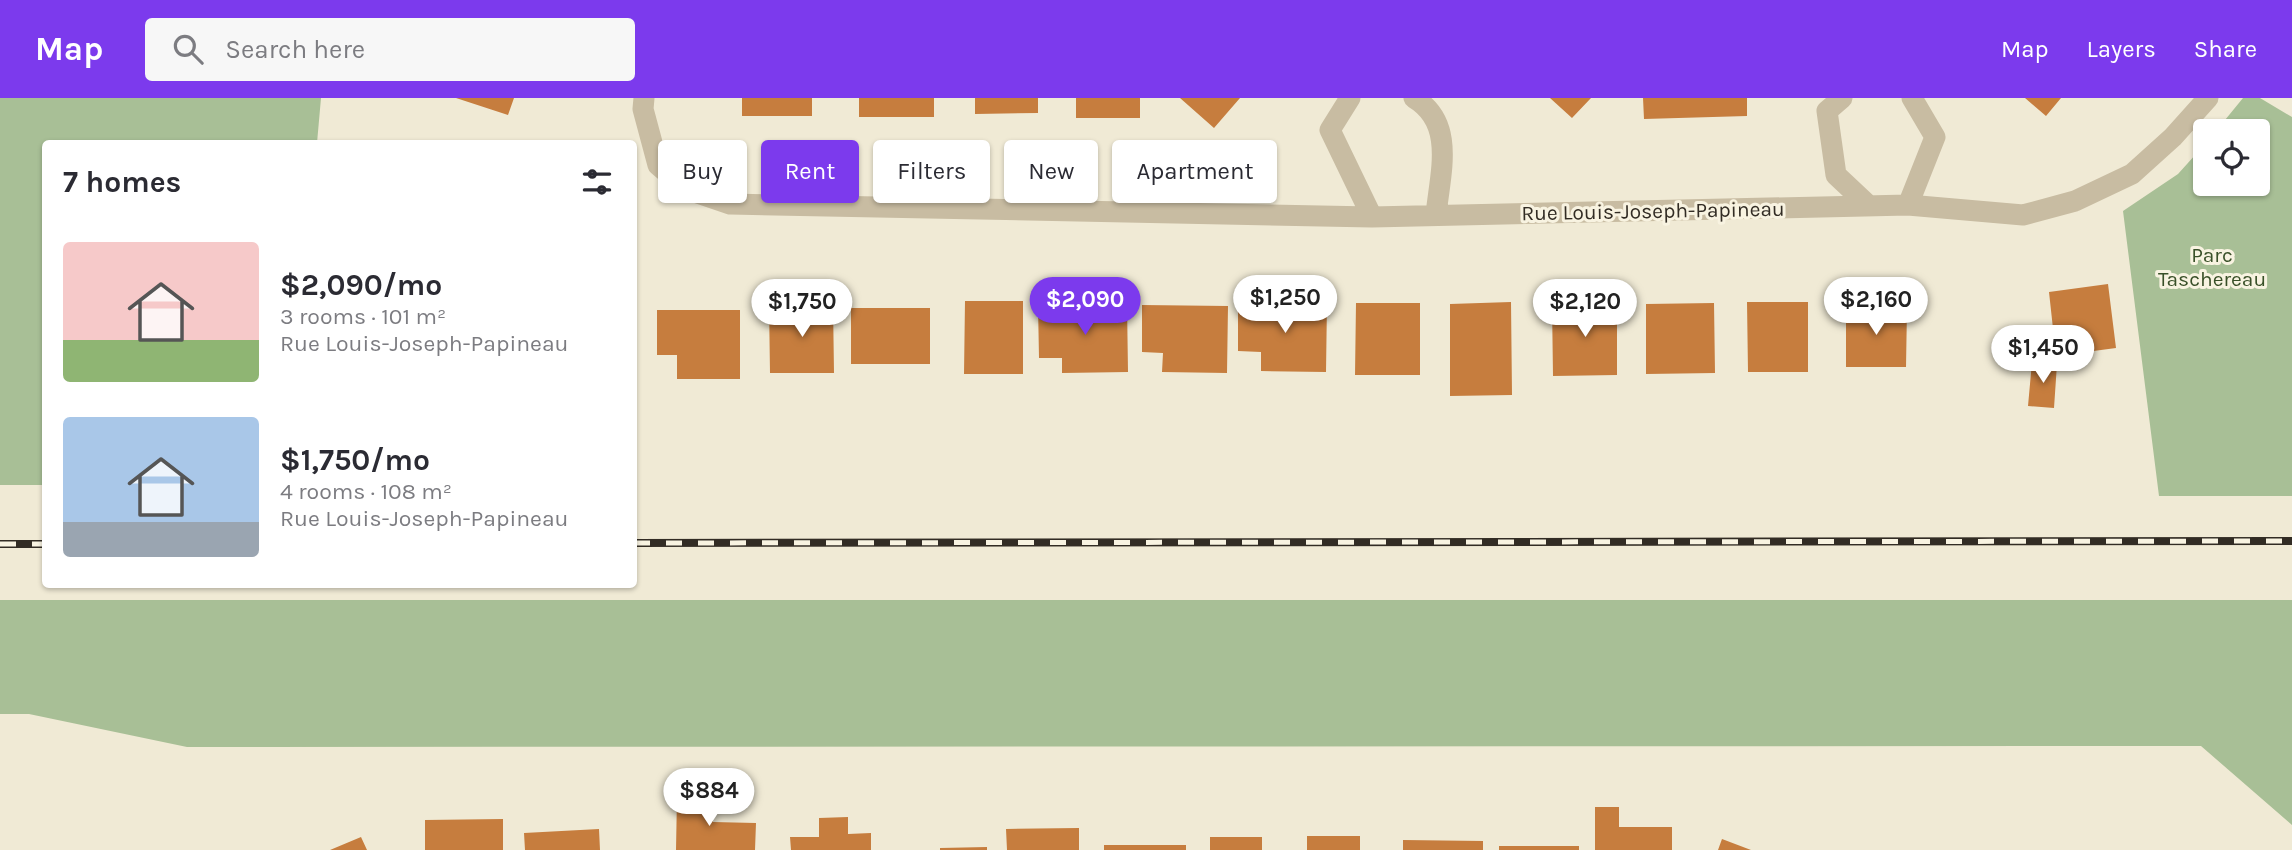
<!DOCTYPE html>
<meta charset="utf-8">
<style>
:root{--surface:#fff;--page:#f7f7f7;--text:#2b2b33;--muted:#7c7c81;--accent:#7c3aed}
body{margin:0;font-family:Karla,sans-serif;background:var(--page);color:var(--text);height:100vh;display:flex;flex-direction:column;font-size:26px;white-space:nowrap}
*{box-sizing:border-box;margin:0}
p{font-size:23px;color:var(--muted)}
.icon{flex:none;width:38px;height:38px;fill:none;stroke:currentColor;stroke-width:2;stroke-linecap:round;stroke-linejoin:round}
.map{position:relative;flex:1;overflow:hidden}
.drawer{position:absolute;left:42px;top:42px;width:595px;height:448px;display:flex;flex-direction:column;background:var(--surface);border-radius:7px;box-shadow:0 2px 5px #0004}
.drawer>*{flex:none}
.hud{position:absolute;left:658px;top:42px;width:665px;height:63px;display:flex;gap:14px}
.buttons{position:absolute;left:2193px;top:21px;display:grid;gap:14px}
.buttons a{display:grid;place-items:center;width:77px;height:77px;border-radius:7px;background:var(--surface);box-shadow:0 2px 5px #0004;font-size:35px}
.price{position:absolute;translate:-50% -60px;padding:0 16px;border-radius:24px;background:#fff;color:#222;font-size:23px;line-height:46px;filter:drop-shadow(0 2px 4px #0008)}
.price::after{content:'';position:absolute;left:50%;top:42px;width:21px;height:16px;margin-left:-10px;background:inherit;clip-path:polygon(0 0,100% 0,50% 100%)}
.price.current{background:var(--accent);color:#fff}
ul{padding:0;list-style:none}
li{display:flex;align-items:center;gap:21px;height:175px;padding:0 21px}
li span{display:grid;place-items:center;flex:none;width:196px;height:140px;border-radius:7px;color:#555}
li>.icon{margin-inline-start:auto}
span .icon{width:84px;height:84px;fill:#fffc;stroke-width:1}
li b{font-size:30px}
h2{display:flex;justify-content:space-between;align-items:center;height:84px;padding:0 21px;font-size:30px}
.chip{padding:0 24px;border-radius:7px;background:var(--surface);box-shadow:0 2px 5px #0004;font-size:24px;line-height:63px}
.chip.current{background:var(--accent);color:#fff}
header{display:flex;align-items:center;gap:42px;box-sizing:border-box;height:98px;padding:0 35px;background:var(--accent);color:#fff}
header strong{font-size:33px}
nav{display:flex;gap:38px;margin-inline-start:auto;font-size:24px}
.search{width:490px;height:63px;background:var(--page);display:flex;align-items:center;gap:18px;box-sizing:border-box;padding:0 24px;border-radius:7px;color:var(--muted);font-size:26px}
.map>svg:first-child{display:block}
.green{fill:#a8bf96}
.building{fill:#c67d3e}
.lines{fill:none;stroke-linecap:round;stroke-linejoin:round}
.street{stroke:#c8bca2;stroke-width:21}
.rail-casing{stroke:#322c24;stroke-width:8}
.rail{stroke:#f8f3e1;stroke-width:5;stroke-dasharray:16;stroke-linecap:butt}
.labels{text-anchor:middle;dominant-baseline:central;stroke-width:6;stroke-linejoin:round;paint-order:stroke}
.street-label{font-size:21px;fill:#322c24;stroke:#f8f3e1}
.park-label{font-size:21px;fill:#395028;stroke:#f8f3e1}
</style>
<header>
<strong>Map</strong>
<div class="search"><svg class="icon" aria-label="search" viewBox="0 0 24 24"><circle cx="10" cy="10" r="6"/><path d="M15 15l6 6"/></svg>Search here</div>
<nav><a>Map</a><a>Layers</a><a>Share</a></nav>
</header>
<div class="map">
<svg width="2292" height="752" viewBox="0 0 2292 752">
<rect width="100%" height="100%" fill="#f0ead5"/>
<path class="green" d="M0,0h321l-4,45 -271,1 -1,341h-45z
M2243,0h17l32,19v379h-133l-36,-285 55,-37 27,-30v40h53v-53h-42z
M0,502h2292v225l-91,-79 -2014,1 -158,-33h-29z"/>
<path class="building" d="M456,0h58l-6,17z
M742,0h70v18h-70z
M859,0h75v19h-75z
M975,0h63v15l-63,1z
M1076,0h64v20h-64z
M1180,0h60l-26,30z
M1550,0h41l-19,20z
M1643,0h104v18l-103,3z
M2025,0h36l-15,18z
M2108,186l8,64 -60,8 -7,-64z
M965,203h58v73h-59z
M1238,204h89l-1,70 -65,-1v-19l-23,-1z
M1511,204l1,93 -62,1v-92z
M1747,204h61v70h-60z
M1356,205h64v72h-65z
M1617,205v72l-64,1 -1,-72z
M1714,205l1,70 -69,1v-70z
M769,206h64l1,69h-64z
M1127,206l1,68 -66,1v-15h-23l-1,-53z
M1142,207l86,1 -1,67 -65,-1 1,-19 -21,-1z
M851,210h79v56h-79z
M1846,210h61l-1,59h-60z
M657,212h83v69h-63v-24h-20z
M2032,264l25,2 -3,44 -26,-2z
M677,698h36v26l43,1 -1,27h-79z
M1595,709h24v20h53v23h-77z
M848,719v17l23,-1v17h-80l-1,-13h29v-19z
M503,721v31h-78v-30z
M1079,730v22h-72l-1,-21z
M599,731l1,21h-75l-1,-17z
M1307,738h53v14h-53z
M361,739l6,13h-37z
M1210,739h52v13h-52z
M1722,741l29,11h-33z
M1403,742l80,1v9h-80z
M1104,747h82v5h-82z
M1499,748h80v4h-80z
M987,749v3h-47v-2z"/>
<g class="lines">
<path class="street" d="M644,0l-1,11 15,56 28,24 44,15 642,13 536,-12 115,10 52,-14 57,-27 41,-37 35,-39
M1350,0l-20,32 42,87
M1414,0c42,25 26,75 22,117
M1842,0l-15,13 9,64 33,31
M1908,107l27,-68 -23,-39"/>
<g class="rail-casing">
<path id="rail" d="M634,445l1658,-2
M0,446h46"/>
</g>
<use href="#rail" class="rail"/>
</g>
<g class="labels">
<g class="street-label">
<text transform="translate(1653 113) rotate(-1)">Rue Louis-Joseph-Papineau</text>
</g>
<g class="park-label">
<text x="2212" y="157">Parc<tspan x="2212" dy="24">Taschereau</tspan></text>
</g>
</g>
</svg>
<div class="buttons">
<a><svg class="icon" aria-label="locate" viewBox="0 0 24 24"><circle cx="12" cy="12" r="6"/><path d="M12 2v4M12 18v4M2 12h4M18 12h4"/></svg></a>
</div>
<b class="price" style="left:1285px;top:237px">$1,250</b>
<b class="price current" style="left:1085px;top:239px">$2,090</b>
<b class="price" style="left:1876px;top:239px">$2,160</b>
<b class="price" style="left:802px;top:241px">$1,750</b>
<b class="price" style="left:1585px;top:241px">$2,120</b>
<b class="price" style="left:2043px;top:287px">$1,450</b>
<b class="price" style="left:709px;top:730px">$884</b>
<div class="hud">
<a class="chip">Buy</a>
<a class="chip current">Rent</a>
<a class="chip">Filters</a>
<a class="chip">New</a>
<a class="chip">Apartment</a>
</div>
<section class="drawer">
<h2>7 homes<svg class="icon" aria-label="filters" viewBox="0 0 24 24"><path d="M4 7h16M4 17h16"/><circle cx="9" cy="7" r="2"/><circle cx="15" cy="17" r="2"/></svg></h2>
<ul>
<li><span style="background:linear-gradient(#f6c9c9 70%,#8fb573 0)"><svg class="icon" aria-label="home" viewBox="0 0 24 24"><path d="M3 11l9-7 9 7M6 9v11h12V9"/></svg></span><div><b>$2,090/mo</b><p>3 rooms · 101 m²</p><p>Rue Louis-Joseph-Papineau</p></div></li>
<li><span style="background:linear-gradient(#a9c7e8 75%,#9aa5b1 0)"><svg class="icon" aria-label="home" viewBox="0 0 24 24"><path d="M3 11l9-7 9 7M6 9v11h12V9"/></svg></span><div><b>$1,750/mo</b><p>4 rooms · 108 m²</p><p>Rue Louis-Joseph-Papineau</p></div></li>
</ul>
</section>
</div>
